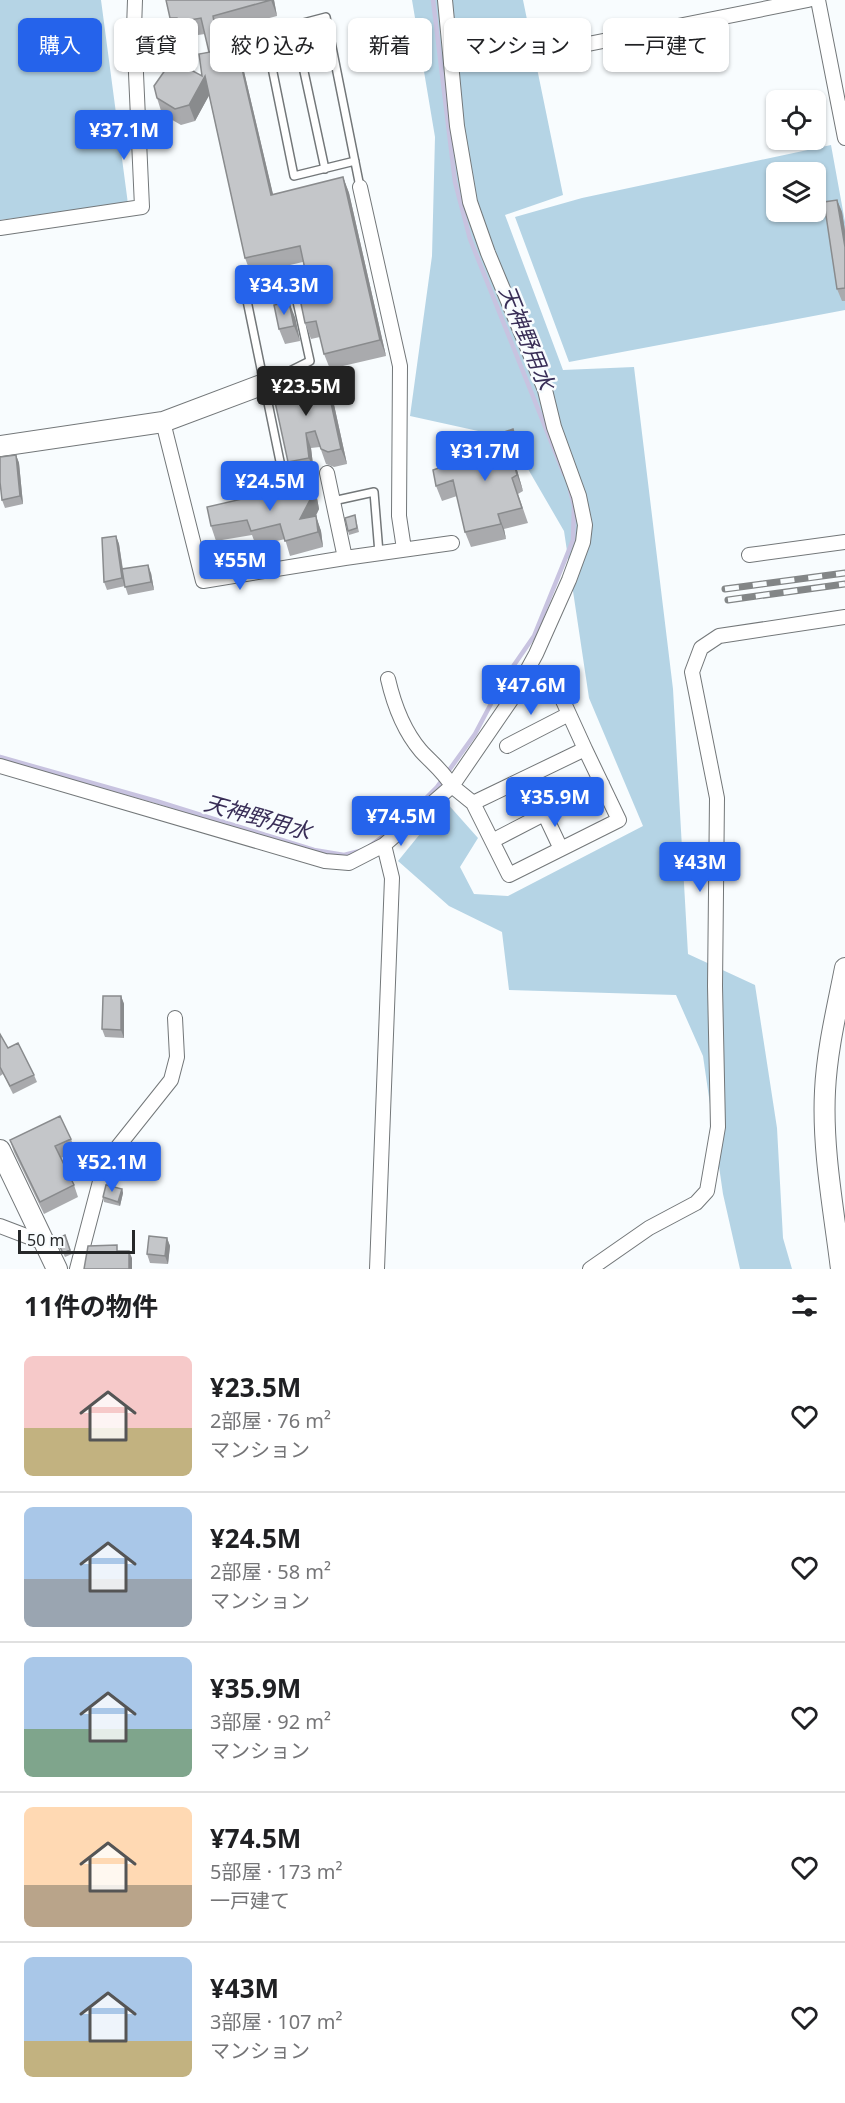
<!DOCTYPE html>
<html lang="ja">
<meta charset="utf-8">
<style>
:root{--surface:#fff;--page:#f2f2f2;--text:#202124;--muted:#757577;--line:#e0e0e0;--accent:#2563eb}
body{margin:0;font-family:"Noto Sans","Noto Sans JP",sans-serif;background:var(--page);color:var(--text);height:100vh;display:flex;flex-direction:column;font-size:22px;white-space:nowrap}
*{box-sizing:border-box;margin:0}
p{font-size:20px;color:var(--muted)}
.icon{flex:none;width:33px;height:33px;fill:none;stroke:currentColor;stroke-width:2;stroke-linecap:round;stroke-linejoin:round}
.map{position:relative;height:1269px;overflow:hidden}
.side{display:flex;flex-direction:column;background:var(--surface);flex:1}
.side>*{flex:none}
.banner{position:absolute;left:18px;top:18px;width:810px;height:54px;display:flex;gap:12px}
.controls{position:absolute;left:766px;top:90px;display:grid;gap:12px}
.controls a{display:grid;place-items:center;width:60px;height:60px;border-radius:9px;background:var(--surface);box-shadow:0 2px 4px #0004;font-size:30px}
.scale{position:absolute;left:18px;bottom:15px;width:117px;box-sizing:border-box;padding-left:6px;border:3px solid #262829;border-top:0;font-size:16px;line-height:21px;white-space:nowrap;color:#262829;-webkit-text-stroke:4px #f8fcfe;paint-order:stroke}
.price{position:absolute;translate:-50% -51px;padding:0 14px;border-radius:6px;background:var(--accent);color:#fff;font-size:20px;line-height:39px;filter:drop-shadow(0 2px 3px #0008)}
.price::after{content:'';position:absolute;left:50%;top:36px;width:18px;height:14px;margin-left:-9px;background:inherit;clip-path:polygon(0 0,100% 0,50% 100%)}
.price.on{background:#222;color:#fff}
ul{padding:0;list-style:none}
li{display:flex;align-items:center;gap:18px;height:150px;padding:0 24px}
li+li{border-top:2px solid var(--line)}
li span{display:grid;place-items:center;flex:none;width:168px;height:120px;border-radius:9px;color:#555}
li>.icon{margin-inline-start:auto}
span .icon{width:72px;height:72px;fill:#fffc;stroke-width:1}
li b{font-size:26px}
h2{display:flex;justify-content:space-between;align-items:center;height:72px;padding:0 24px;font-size:26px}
.pill{padding:0 21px;border-radius:9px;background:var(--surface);box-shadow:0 2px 4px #0004;font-size:21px;line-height:54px}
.pill.on{background:var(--accent);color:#fff}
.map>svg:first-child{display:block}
.green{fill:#b5d4e5;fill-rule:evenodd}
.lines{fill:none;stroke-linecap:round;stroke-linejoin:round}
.stream{stroke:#c8c3e0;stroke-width:4.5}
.lane-casing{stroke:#737779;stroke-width:10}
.street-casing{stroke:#737779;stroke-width:16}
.secondary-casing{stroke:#737779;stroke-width:22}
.lane{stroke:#fff;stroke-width:7}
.street{stroke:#fff;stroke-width:14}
.secondary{stroke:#fff;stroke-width:20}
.rail-casing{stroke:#838687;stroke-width:7}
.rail{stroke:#f8fcfe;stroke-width:4.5;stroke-dasharray:14;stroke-linecap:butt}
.wall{fill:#a9aaad}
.shaded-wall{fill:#898b8d}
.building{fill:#c4c6c9;stroke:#898b8d;stroke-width:1.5}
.labels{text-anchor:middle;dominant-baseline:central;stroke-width:5;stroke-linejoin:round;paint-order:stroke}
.water-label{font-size:22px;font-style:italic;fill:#392e57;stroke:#f8fcfe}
</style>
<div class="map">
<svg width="845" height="1269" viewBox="0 0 845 1269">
<rect width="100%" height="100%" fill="#f8fcfe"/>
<path class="green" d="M0,0h101l27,204 -128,16z
M412,0h111l40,195 -58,20 58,155 71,-3 39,322 15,265 67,31 22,143 6,110 9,31h-52l-17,-75 -20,-138 -27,-61 -167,-5 -7,-58 -53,-26 -51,-45 48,-59 32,36 -18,29 14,27 34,2 135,-70 -54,-128 -25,-167 -54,-93 -100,-22 22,-160 3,-119z
M831,145l14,77v88l-276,52 -54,-145 67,-19zM777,172h39v40h-39z"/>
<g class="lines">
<path class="stream" d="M433,0l22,182 15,57 94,235
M0,757l156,44 158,49 30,5 16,-4
M410,814l27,-27 38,-53 28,-53 31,-45 39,-96 1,-34 -4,-16
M370,846l20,-15"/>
<g class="lane-casing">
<path id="lane" d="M294,25l31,144
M355,161l-61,15 -29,-143 61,-16 34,170
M266,383l44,-22 -19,-87 -47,12 39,190
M333,501l41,-9 5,61"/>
</g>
<g class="street-casing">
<path id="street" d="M445,0l12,126 13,76 18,51 57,137 9,37 25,69 6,29 -2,17 -14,38 -33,74 -25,46 -59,86 21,17 36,72 110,-55 -34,-71 -112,54
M818,0l27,138
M558,50l250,-50
M360,187l40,179 -1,150 5,33
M0,228l142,-21 -8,-178 1,-29
M163,422l40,159 142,-23 -18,-85
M749,555l96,-13
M345,558l107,-15
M559,692l26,57
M507,746l62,-32
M0,766l325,95 24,2 35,-18 8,33 -15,391
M527,777l34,72
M492,841l110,-57
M384,845l68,-59c-9,-15 -20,-23 -31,-35 -18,-21 -27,-46 -33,-72
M0,1226l42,16
M77,1269l26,-99 13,-21 55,-69 6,-23 -2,-39
M590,1269l59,-41 47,-25 11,-12 11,-64 -3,-141 2,-188 -25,-126 9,-24 18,-12 126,-19"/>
</g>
<g class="secondary-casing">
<path id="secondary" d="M0,446l163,-24 101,-38
M0,1150l57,119
M841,1269c-7,-58 -19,-119 -16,-178 2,-42 12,-82 20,-123"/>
</g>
<use href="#lane" class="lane"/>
<use href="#street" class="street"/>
<use href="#secondary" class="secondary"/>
<g class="rail-casing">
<path id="rail" d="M725,589l120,-16
M728,600l117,-16"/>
</g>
<use href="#rail" class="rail"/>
</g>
<path class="wall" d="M166,0h108l3,16 -58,15 3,19 15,-3 5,16 31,132 70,-18 6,16 37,163 -56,13 -6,-15 -4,-17 -9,2 -6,-16 6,-26 -8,-35 -52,12 -6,-16 -36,-163 -14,26 -14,4 -19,-11 -5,-16 45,-22 7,-24 -4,-18 -21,3 -2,-4 -7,1 -5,-16z
M837,200l5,12 3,19v70h-3l-5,-12z
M295,317l5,24 -15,3 -6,-15z
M331,391l16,73 -13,3 -8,-3 -6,-17 -9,1 3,25 -20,5 -6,-16z
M513,429l6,16 5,23 -7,2 6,21 -5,3 10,29 -24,6 2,10 -35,8 -6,-15 -8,-36 -15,5 -6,-15z
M16,455l3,8 4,41 -18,4 -3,-8z
M317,498l2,11 -3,7 5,15 2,16 -33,9 -5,-17 -29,7 -4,-11 -36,6 -5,-15z
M355,515l4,17 -10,3 -1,-4z
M116,536l3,8 4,25 28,4 3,17 -26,5 -3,-9 -18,4 -3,-8z
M121,996l3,8v34l-19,-1 -3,-8z
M0,1034l8,14 26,27 3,7 -24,12 -10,-20 -3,2z
M71,1139l4,12 -14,7 13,27 4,12 -34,17 -30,-62 -4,-12z
M122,1189l1,4 -3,13 -16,-4 -1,-5z
M65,1235l7,19 -7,3 -7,-14z
M167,1238l3,8 -2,18 -18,-1 -3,-9z"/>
<path class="shaded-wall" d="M271,0h3l3,16z
M213,16l6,15 6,35 -6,-16z
M237,47l5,16 35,148 -6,-16z
M205,76l6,16 -16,29 -6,-16z
M343,177l6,16 37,163 -6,-16z
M837,200l5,12 3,19v16z
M289,302l6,15 5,24 -6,-15z
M325,375l6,16 16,73 -6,-15z
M513,429l6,16 5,23 -5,-15z
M306,433l5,15 3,25 -5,-15z
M16,455l3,8 4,41 -3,-8z
M512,455l5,15 6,21 -6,-16z
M312,483l5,15 2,11 -13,25 -6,-15z
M498,514l6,15 2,10 -5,-15z
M316,516l5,15 2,16 -5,-15z
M116,536l3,8 6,42 -3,-8z
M148,565l3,8 3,17 -3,-8z
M121,996l3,8v34l-3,-8z
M122,1189l1,4 -3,13 -2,-4z
M167,1238l3,8 -2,18 -3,-8z
M129,1251l3,7v11h-3z"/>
<path class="building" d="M166,0h105l-58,16 6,34 -10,2 -8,-34 -23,4 -1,-4h-7z
M237,47l34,148 72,-18 37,163 -56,14 -8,-33 -11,2 -5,-24 11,-2 -11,-51 -55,12 -40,-182 -16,29 -14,4 -18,-11 -3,-12 14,-20 10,-3 24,13 -3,-22z
M837,200l8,47v41l-8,1 -13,-87z
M289,302l5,24 -15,3 -5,-24z
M325,375l16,74 -13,3 -7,-3 -6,-18 -9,2 3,25 -21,4 -16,-74z
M513,429l6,24 -7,2 5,20 -5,3 10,30 -24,6 3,10 -36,8 -12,-52 -17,6 -3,-16 51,-18 -4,-12z
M16,455l4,41 -18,4 -2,-18v-25z
M312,483l1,11 -13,25 16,-3 2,16 -33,9 -5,-17 -29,7 -4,-11 -36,6 -4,-19z
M355,515l2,13 -9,3 -3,-13z
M116,536l6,42 -18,4 -2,-44z
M148,565l3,17 -26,5 -3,-18z
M103,996h18v34l-19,-1z
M0,1034l8,14 10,-5 16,32 -24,11 -10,-19z
M60,1116l11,23 -16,7 19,39 -34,17 -30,-62z
M106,1185l16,4 -4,13 -15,-5z
M65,1235l5,15 -7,3 -7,-14z
M149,1236l18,2 -2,18 -18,-2z
M117,1245v6h12v18h-45l4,-23z"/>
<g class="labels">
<g class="water-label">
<text transform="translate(528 337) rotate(68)">天神野用水</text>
<text transform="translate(258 816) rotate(16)">天神野用水</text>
</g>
</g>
</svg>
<div class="controls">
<a><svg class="icon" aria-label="locate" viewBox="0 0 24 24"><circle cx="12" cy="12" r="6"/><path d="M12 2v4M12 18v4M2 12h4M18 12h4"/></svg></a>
<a><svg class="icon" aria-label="layers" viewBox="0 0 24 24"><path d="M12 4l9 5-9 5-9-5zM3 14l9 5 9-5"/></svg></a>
</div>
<div class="scale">50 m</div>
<b class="price" style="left:124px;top:161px">¥37.1M</b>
<b class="price" style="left:284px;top:316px">¥34.3M</b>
<b class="price on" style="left:306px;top:417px">¥23.5M</b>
<b class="price" style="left:485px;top:482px">¥31.7M</b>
<b class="price" style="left:270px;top:512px">¥24.5M</b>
<b class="price" style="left:240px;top:591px">¥55M</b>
<b class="price" style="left:531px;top:716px">¥47.6M</b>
<b class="price" style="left:555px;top:828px">¥35.9M</b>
<b class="price" style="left:401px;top:847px">¥74.5M</b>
<b class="price" style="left:700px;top:893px">¥43M</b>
<b class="price" style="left:112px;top:1193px">¥52.1M</b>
<div class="banner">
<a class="pill on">購入</a>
<a class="pill">賃貸</a>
<a class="pill">絞り込み</a>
<a class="pill">新着</a>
<a class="pill">マンション</a>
<a class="pill">一戸建て</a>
</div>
</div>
<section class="side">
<h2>11件の物件<svg class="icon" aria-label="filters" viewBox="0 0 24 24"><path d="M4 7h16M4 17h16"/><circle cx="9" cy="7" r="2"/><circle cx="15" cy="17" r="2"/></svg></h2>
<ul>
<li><span style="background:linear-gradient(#f6c9c9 60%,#c2b280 0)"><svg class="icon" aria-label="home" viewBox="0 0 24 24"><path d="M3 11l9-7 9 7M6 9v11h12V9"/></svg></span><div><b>¥23.5M</b><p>2部屋 · 76 m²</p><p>マンション</p></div><svg class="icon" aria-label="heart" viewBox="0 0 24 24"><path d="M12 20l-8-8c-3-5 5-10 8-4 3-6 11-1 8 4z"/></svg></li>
<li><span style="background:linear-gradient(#a9c7e8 60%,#9aa5b1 0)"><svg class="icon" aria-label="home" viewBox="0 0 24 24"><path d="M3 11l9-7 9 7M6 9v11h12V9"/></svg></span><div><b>¥24.5M</b><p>2部屋 · 58 m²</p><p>マンション</p></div><svg class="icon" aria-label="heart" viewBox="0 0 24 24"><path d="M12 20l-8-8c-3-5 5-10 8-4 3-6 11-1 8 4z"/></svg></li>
<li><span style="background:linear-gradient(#a9c7e8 60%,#7fa58c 0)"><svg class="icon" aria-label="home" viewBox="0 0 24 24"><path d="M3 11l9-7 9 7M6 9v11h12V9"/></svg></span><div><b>¥35.9M</b><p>3部屋 · 92 m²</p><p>マンション</p></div><svg class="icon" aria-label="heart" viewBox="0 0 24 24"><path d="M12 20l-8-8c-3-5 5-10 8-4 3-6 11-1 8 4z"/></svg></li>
<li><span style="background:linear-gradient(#ffd9b3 65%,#b9a48a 0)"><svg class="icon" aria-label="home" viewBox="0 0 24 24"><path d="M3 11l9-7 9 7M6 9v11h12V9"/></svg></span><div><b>¥74.5M</b><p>5部屋 · 173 m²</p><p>一戸建て</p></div><svg class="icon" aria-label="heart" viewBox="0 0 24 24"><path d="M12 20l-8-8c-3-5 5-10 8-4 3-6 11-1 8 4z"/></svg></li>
<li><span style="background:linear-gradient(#a9c7e8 70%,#c2b280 0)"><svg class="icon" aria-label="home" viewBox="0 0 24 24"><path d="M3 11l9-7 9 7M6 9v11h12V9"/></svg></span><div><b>¥43M</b><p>3部屋 · 107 m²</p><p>マンション</p></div><svg class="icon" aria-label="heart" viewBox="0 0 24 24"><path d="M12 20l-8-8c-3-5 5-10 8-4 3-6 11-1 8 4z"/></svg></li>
</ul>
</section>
